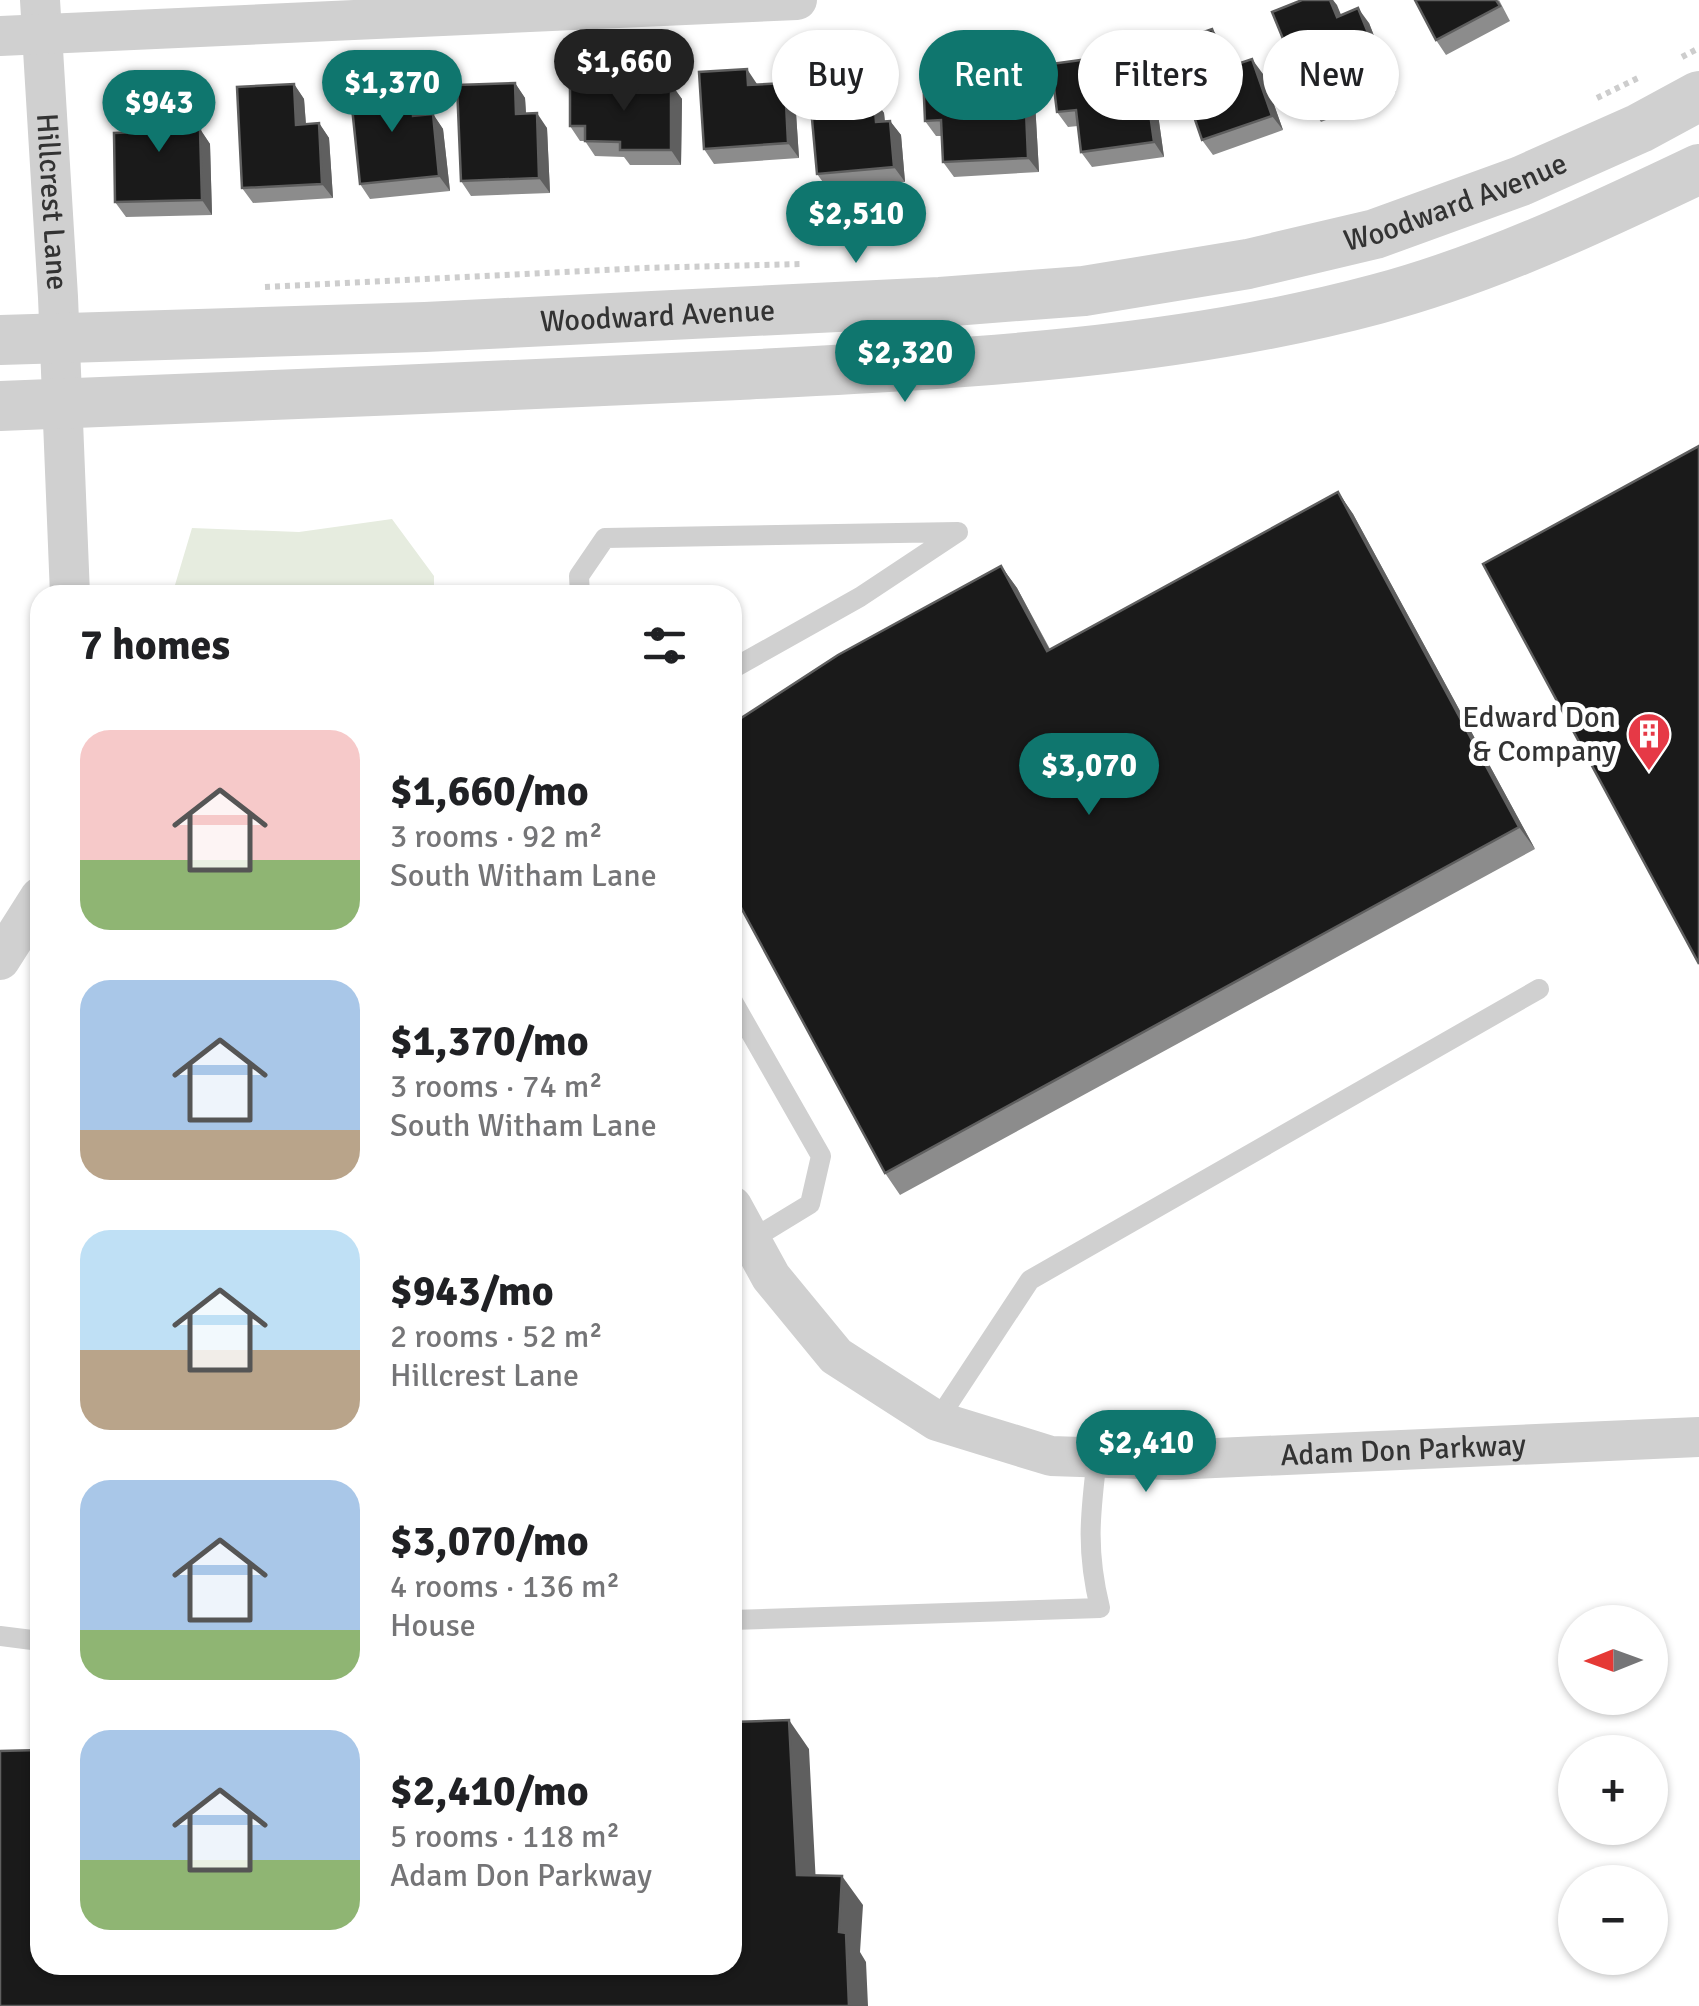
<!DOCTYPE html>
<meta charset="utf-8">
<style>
:root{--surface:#fff;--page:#f2f2f2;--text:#202124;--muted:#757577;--accent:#0f766e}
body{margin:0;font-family:Signika,sans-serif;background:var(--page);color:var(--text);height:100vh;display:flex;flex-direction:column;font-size:38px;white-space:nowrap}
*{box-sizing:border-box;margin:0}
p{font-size:32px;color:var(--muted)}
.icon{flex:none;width:55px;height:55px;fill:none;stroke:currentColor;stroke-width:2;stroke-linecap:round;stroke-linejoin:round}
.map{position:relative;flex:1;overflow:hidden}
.details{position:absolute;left:30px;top:585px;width:712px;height:1390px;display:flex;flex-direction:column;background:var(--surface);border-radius:30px;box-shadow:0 2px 8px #0004}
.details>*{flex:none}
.hud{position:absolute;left:772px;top:30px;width:775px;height:90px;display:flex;gap:20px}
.needle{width:65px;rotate:269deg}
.tools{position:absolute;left:1558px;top:1605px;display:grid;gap:20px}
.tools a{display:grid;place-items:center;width:110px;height:110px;border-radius:50%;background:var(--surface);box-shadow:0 2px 8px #0004;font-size:50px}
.price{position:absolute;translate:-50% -85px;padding:0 22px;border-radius:35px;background:var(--accent);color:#fff;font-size:32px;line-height:65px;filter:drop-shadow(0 2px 5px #0008)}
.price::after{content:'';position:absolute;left:50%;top:60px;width:30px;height:22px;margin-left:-15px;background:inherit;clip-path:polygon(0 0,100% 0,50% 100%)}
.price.on{background:#222;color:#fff}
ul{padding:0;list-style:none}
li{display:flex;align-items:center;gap:30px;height:250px;padding:0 50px}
li span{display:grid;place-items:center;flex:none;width:280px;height:200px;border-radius:30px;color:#555}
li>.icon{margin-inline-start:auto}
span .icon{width:120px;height:120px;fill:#fffc;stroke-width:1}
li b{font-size:42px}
h2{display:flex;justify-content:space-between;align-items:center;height:120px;padding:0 50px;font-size:42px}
.pill{padding:0 35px;border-radius:45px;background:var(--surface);box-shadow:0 2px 8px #0004;font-size:35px;line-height:90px}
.pill.on{background:var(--accent);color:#fff}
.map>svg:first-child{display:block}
.green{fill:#e6ecdf}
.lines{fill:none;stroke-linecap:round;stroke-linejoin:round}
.path{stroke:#cdcdcd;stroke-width:6;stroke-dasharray:5 5;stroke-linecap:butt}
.service{stroke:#d0d0d0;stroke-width:20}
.minor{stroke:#d0d0d0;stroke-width:40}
.tertiary{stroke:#d0d0d0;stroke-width:50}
.wall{fill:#8c8c8c}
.shaded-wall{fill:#5f5f5f}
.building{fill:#1a1a1a;stroke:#5f5f5f;stroke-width:2.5}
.labels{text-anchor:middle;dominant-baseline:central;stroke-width:10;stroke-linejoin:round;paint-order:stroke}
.street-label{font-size:30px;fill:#333;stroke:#fff}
.poi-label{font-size:30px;fill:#333;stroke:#fff;text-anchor:end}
</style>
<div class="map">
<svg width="1699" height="2006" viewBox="0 0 1699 2006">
<rect width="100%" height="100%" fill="#fff"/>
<path class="green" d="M392,519l42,57v19h-262l20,-67 107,4z"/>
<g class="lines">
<path class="path" d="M1682,57l17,-9
M1597,98l43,-21
M265,287l379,-19 158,-4"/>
<path class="service" d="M580,595l-1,-19 26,-38 353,-6 -98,65 -128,72
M732,1000l89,156 -11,48 -59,36
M937,1421l93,-141 509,-291
M732,1620l368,-12c-14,-57 -10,-93 -3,-150
M0,1636l40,5"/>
<g class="minor">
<path id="s1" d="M40,0l18,297 12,298"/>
<path d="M0,36l797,-36"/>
<path d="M0,960l40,-63"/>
<path id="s2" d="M732,1206l39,71 65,79 101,65 114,35 119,4 529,-23"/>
</g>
<g class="tertiary">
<path id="s3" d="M0,340l425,-13 515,-25 144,-11 164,-27 127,-30 146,-53 119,-53 59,-32"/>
<path d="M0,406c246,-10 493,-19 739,-31 213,-11 430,-20 638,-76 112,-30 217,-80 322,-130"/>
</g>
</g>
<path class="wall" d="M1302,0h31l8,15 28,8 27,69 -75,30 -10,-15z
M1499,0l11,21 -64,34 -10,-15z
M1212,29l11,15 8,22 32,8 20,56 -70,25 -11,-15z
M1118,64l6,10 20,-3 10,15 10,71 -72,10 -11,-15 -3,-26 -10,1 -11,-15 29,-43z
M515,83l10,15 1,16 21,14 3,65 -79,3 -10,-15z
M294,84l10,15 2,25 13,-1 10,15 4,60 -80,5 -11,-15z
M671,84l11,15 -1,66h-51l-6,-8 -29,-1 -10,-15h-5l-10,-15z
M757,84l38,14 4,60 -85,6 -10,-15z
M869,85l1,13 14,15 1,8h5l11,14 4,47 -77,7 -11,-15z
M1007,85v3l28,14 4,70 -85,5 -11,-15 -1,-26h-6l-11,-15z
M420,97l2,18 11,-1 10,15 7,62 -80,8 -10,-15z
M197,114l1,15h2l10,15 2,71 -86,2 -11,-15 22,-70z
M1338,492l15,22 182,335 -635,346 -15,-22 116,-607 16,22 33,61z"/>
<path class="shaded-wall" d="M1330,0h3l4,5 11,27 -11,-15z
M1358,8l11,15 27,69 -10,-15z
M1212,29l11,15 13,39 -10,-15z
M1252,59l11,15 20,56 -11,-14z
M747,69l10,15 -9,1z
M858,70l11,15 3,29 -11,-15z
M996,70l11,15 1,18 -11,-15z
M1144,71l10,15 10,71 -10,-15z
M410,82l10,15 4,34 -11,-15z
M515,83l10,15 2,31 -11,-15z
M785,83l10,15 4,60 -11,-15z
M294,84l10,15 3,41 -11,-15z
M671,84l11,15 -1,66 -10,-15z
M1025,87l10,15 4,70 -11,-14z
M874,98l10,15 2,24 -10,-15z
M187,99l10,15 1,30 -10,-14z
M537,113l10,15 3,65 -11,-15z
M433,114l10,15 7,62 -11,-15z
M890,121l11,14 4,47 -11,-15z
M319,123l10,15 4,60 -11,-14z
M200,129l10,15 2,71 -10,-15z
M1338,492l15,22 182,335 -16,-22z
M1001,566l16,22 45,85 -15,-22z
M789,1720l20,29 8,155 -20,-29z
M842,1876l21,29 -3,47 6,10 2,44h-19l-10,-74z"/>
<path class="building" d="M1302,0h28l7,17 21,-9 28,69 -75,30 -39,-95z
M1415,0h81l4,6 -64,34z
M1212,29l14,39 26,-9 20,57 -70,24 -33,-96z
M1081,60l1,9 36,-5 1,10 25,-3 10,71 -73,10 -5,-42 -19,2 -6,-48z
M747,69l1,16 37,-2 3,60 -84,6 -5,-77z
M858,70l3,29 13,-1 2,24 14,-1 4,46 -77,7 -9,-99z
M996,70l1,18 28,-1 3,71 -85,4 -2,-42 -16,1 -2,-47z
M410,82l3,34 20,-2 6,62 -79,8 -10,-96z
M515,83l1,31 21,-1 2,65 -78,3 -4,-96z
M570,83l101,1v66h-51v-8l-35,-1v-15h-15z
M294,84l2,41 23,-2 3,61 -80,4 -5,-101z
M187,99l1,31 12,-1 2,71 -87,2 -1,-69 23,-1 -1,-32z
M1699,446v518l-216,-400z
M1338,492l181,335 -634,346 -153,-282v-167l106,-69 163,-89 46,85z
M789,1720l8,155 45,1 -3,56 7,1 3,73h-849v-255l40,-1v215h692v-243z"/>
<defs>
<g id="building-pin" transform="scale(2.25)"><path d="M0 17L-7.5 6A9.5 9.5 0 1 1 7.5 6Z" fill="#e63946" stroke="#fff"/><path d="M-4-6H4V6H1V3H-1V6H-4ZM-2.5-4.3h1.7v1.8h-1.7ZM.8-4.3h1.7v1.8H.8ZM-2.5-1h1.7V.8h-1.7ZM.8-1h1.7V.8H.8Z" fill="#fff"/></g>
</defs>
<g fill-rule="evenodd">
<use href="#building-pin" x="1649" y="734"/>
</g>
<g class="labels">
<g class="street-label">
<text stroke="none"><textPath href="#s3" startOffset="1468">Woodward Avenue</textPath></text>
<text stroke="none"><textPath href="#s1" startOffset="202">Hillcrest Lane</textPath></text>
<text stroke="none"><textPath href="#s3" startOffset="658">Woodward Avenue</textPath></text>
<text stroke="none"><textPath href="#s2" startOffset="775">Adam Don Parkway</textPath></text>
</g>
<g class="poi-label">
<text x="1616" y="717">Edward Don<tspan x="1616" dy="34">&amp; Company</tspan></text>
</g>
</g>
</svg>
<div class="tools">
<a><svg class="needle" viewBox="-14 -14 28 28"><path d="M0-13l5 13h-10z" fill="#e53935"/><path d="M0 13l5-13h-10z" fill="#757577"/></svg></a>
<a>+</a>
<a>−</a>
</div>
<b class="price on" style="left:624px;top:114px">$1,660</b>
<b class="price" style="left:392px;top:135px">$1,370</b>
<b class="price" style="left:159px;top:155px">$943</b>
<b class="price" style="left:856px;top:266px">$2,510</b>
<b class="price" style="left:905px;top:405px">$2,320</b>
<b class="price" style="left:1089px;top:818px">$3,070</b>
<b class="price" style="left:1146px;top:1495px">$2,410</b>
<div class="hud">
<a class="pill">Buy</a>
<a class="pill on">Rent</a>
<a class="pill">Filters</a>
<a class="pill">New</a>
</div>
<section class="details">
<h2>7 homes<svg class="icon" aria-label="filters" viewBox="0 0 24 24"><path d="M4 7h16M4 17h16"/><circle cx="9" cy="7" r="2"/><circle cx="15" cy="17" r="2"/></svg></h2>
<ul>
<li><span style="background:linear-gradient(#f6c9c9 65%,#8fb573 0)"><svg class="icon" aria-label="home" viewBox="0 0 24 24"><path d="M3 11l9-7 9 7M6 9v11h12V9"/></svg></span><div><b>$1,660/mo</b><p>3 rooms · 92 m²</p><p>South Witham Lane</p></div></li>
<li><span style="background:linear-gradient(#a9c7e8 75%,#b9a48a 0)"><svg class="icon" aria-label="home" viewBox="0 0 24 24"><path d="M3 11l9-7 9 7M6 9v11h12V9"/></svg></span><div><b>$1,370/mo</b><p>3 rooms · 74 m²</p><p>South Witham Lane</p></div></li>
<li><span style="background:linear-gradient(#bfe0f5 60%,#b9a48a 0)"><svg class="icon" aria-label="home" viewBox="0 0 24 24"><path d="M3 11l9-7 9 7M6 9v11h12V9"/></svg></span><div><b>$943/mo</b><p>2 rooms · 52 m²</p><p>Hillcrest Lane</p></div></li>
<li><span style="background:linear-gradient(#a9c7e8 75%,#8fb573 0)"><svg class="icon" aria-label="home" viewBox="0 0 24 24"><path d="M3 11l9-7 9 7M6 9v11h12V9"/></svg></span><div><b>$3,070/mo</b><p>4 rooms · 136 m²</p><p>House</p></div></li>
<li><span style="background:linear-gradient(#a9c7e8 65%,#8fb573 0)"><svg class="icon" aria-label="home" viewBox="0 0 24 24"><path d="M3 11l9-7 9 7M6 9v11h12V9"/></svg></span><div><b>$2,410/mo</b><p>5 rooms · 118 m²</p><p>Adam Don Parkway</p></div></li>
</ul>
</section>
</div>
